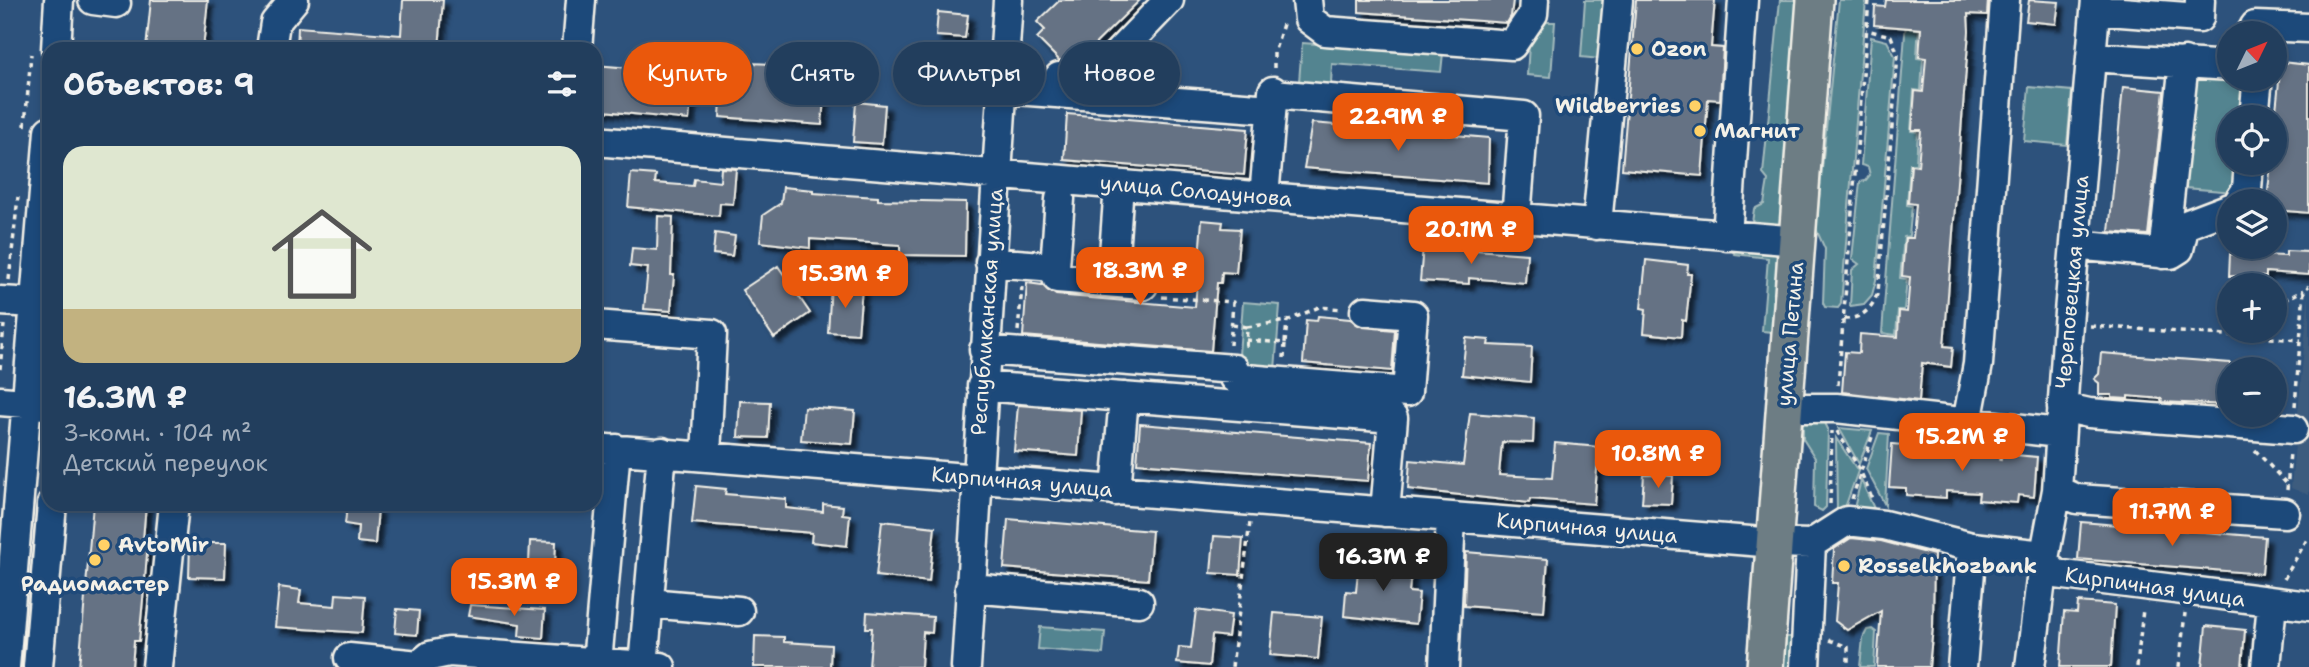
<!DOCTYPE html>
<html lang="ru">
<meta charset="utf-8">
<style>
:root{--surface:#223e5d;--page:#2a4563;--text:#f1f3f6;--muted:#a2aebc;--line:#3f5772;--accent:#ea580c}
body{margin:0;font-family:"Shantell Sans",sans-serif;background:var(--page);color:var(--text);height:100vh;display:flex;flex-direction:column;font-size:26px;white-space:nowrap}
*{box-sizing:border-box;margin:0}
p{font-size:23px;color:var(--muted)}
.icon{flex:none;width:38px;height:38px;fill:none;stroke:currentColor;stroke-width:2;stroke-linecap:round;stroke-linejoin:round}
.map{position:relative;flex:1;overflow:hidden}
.panel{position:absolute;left:42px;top:42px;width:560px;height:469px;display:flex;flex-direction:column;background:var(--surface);border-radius:21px;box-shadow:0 4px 10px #0003,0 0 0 2px var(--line)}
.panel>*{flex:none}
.top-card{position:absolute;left:623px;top:42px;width:665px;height:63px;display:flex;gap:14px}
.needle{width:46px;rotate:47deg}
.controls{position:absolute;left:2217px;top:21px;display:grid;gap:14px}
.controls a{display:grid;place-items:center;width:70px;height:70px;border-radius:50%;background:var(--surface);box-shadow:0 4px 10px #0003,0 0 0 2px var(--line);font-size:35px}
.price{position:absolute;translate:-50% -60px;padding:0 16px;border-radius:14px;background:var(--accent);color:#fff;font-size:23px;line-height:46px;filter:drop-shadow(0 2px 4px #0008)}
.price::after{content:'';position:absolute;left:50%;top:42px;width:21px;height:16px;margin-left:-10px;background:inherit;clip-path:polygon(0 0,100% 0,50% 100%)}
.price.current{background:#222;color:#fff}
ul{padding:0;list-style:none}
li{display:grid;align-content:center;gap:14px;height:371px;padding:0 21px}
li+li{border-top:2px solid var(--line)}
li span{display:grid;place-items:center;height:217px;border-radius:21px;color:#555}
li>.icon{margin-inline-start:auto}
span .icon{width:126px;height:126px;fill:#fffc;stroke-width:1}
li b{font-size:30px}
h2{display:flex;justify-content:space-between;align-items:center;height:84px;padding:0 21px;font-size:30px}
.chip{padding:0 24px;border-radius:32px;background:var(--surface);box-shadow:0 4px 10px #0003,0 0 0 2px var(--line);font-size:24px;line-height:63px}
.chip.current{background:var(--accent);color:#fff}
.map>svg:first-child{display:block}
.built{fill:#3e5c7e}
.green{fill:#528490;stroke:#a3babc;stroke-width:2}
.building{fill:#657284;stroke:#f4f1e8;stroke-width:2;filter:url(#shadow)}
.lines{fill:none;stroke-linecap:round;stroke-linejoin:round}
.minor-casing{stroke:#f4f1e8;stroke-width:33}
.major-casing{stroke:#f4f1e8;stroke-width:40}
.path{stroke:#f4f1e8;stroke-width:3.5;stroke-dasharray:5 5;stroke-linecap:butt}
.minor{stroke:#1f4a7a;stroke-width:28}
.major{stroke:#6d7d84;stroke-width:35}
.poi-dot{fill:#ffd166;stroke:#1f4a7a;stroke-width:2.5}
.labels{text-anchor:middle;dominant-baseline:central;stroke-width:7;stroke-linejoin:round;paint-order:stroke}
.poi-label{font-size:21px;font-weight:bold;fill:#f4f1e8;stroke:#1f4a7a;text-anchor:start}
.street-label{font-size:21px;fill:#f4f1e8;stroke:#1f4a7a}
</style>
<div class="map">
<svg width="2309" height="667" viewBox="0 0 2309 667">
<defs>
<filter id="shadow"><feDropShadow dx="5.5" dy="5.5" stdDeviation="2" flood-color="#0009"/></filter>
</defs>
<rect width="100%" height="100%" fill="#2d527c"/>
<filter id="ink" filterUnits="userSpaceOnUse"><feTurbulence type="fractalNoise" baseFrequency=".0143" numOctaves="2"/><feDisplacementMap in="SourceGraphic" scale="14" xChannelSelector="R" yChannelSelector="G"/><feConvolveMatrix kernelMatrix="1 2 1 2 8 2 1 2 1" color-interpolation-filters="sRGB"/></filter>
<g filter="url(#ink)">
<path class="built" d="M2309,293v202l-18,-7z"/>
<path class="green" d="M1585,0h19l-4,59 -19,-2z
M1780,0h18l-17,226 -25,1 -4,-4 2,-14 10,-5 4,-24 -5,-6z
M1839,0h27l-25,304 -3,4 -13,-1 -2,-4 2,-54 -9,-20z
M1906,21l13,2 -2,35 6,1 -2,32 -7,-1 -3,41 7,1 -2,32h-6l-3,41 5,1 -3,30 -5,1 -4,41 7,1 -3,31h-6l-2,25 -14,-2z
M1545,22h10l-4,55 -24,-2 2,-30z
M1871,37l16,4 8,15 -19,224 -4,15 -8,9 -14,2 2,-36 7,-6 -7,-5 8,-77 5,-1 5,-6 -2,-8 -7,-2z
M1302,43l141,10 -2,19 -109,-8 -1,20 -32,-2z
M2196,71l34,8h15l-4,38h-11v46h7l-2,29 -50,-4z
M2029,87l43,4 -5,54 -43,-4z
M1730,249h41l6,7 -4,76 -11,-1 6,-73 -33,-4z
M1243,302l37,3 -5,65 -37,-2z
M1824,421l4,8 -2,78 -4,4 -8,-4 1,-49 -12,-19v-17z
M1839,428l33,3 -13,33z
M1879,433l10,1 -4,71 -19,-36z
M1836,438l22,33 -15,42h-6z
M1861,480l15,33 -23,-1z
M1040,627l65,5 -2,22 -65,-5z
M1872,629l4,3 -2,35h-14l3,-29 4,-8z
M1784,637h9l3,30h-14z"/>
<path class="building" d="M151,0h57l-5,49h-57z
M403,0h40l-4,49h-142l1,-22 103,8z
M1060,0h80l-62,61 -19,-1 -22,-22 8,-8 -8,-8z
M1359,0h154l-2,16 -4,7 -148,-11z
M1636,0h79l-4,47 12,1 -3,52 -12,-1 -6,77 -80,-7z
M1886,0h102l-1,15 -19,-1 1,17 -25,315 9,1 -2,20 -29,-4 -3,38 -77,-9 3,-40 14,1 1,-19 38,3 1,-26 8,1 3,-35 -8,-1 3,-38h8l3,-34 -8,-1 3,-38 7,1 3,-36h-9l3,-39 8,1 3,-34 -7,-1 2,-28 -47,-4 1,-19 10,1z
M2029,0l30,2 -3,22 -30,-3z
M938,12l30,3 -3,23 -29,-2z
M967,47h18l-1,24 -18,-1z
M723,62l103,4 -4,59 -102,-8z
M2281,62l28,3v148l-34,-3v-9h-8l4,-38h4v-43z
M595,65l35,3 -1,14 63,6 -3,32 -94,-10z
M2123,87l41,4 -16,144 -39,-3z
M856,102l29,3 -3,39 -29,-2z
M1067,114l181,15 -4,46 -180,-15z
M1312,123l177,15 -1,45 -184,-15z
M721,168l15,1 -3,35 -13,-1 -1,13 -91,-9 3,-34 25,2 -1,8 38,3 1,-7 26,3z
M783,187l30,3v3l65,4v3l88,2 -1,54 -65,-1v-10l-90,-6v9l-50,-6 3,-27 18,-12z
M658,216l15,1 -2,58h3l-3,36 -27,-2 4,-41 -18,-2 2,-18 25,2z
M1202,220l21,2 -1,6 18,1 -4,44 -14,-1 -1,11h-4l-6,68 -188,-15 4,-53 15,2 14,10 139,12z
M715,233l20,3 -3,20 -19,-2z
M1423,246l104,8 -2,29 -56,-5v6l-49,-3z
M2286,251l23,1v23l-43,-3v5l-37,-1 1,-22 56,2z
M1646,260l42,5 -1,9h4l-5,47 -4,-1 -1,17 -37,-4 2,-24 -5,-1z
M778,266l32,47 -36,25 -32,-48z
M831,285l31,3 -4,46 -30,-2z
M1318,316l32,3 13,8 32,3 -3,41 -89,-8 3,-43 11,1z
M1466,338l23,2 -1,5 44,2 -2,35 -68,-7z
M2101,353l129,10v42l-69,-3 1,-3 -34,-3v3l-16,-1v-3h-13v-12l-5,-4 5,-5z
M740,401l30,1 -2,36 -30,-1z
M1018,405l63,5 -3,46 -64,-5z
M804,407l51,4 -3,33 -51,-4z
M1470,413l64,5 -1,25 -31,-1 -3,33 53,3 3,-35 44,4 -5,57 -64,-5 -1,4 -121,-14 2,-29 53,5z
M1140,424l231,19 -3,38 -231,-18z
M1892,444l145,13 -3,40 -16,-2 -1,8 -39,-3 1,-7 -33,-2v7l-40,-3v-7l-17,-1z
M1644,475l29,1 -2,28 -29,-1z
M696,486l30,3 -1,5 61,5v9l37,4v-8l20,2 -1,8 8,1 -3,31 -36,-4 1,-9 -120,-10z
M93,504h53l-3,36 5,1 -3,38 -6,62h-5l-2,26h-53z
M347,506l31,3 -3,35 -18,-2 1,-16 -13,-2z
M1008,519l144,12 -4,49 -144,-12z
M882,521l53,6 -6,55 -53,-6z
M2081,522l184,15 -3,37 -184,-15z
M1214,536l29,2 -3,37 -29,-2z
M1851,538l30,3 53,14 -1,72 -4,40h-52l4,-56 -34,19 -12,-9 3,-38h-6l2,-34z
M530,541l26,1 -1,23 -26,-2z
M190,543h36l-1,35 -36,-1z
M1466,552l82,7 -4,53 -80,-6z
M1359,558l53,6 -3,28 10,1 -3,31 -72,-8 2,-25 10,1z
M279,587l22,3 -2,13 36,3 1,-12 29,2 -3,37 -87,-6z
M2078,602l37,3 -4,62h-51l4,-55 13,1z
M470,605l75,5 -2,28 -24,-2 1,-12 -52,-8z
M397,609l22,2 -2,24 -22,-2z
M1196,610l35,5 -3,22 -16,-2 -3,31 -32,-3 2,-16 12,1z
M867,612l66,5 -1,16 -9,-1 -2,35h-52l3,-39h-6z
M1274,613l48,4 -4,42 -48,-4z
M2206,626l39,4 -3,37h-40z
M755,636l29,1v5l47,3 -1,22h-76z"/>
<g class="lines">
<g class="minor-casing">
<path id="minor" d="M93,0l23,3
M1307,0l2,19 16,12 187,14 21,-31 1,-14
M2095,10l104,8 1,-18
M2251,33l4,-7 54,2
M56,49l3,-49
M271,49l4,-26 19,-23
M577,49l4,-49
M2091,57l139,9
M1059,77l34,2 76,-79
M1003,89l268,20
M1273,94l251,22 -8,102
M2254,117l3,-30 -2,-8
M595,141l1203,100
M1264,197l9,-106
M1060,199l-5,68 2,11 86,7
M2239,201l8,-12 2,-26
M1597,225l21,-225
M1727,236l16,-236
M2075,245l96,9 8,-5 5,-21 4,-4 42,-16
M2163,254l21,-192
M990,262l65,5
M1112,282l7,-97
M0,301l36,2
M595,325l117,9 -6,122
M984,350l250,19v9l173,14 6,-77 -48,-4
M982,386l411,32 -8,94
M0,401l49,4
M2062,407l27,6 204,16
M1784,408h52l223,25
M1967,423l11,-59 27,-364
M595,448l1180,95 36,1 36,-23 37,4 88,22 63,7 21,20 253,32
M2057,490l20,9 208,14
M1116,491l8,-94
M970,588l169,14
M649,603l90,8
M349,658l70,7 11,-9 19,-4 212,15
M597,663l19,-214
M643,666l19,-214
M5,667l44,-536
M38,667l14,-163
M157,667l17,-163
M966,667l42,-667
M1444,667l7,-150
M1805,667l6,-123
M1962,667l10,-120
M2030,667l13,-103 14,-74 11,-166 28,-324
M2266,667l6,-64"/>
</g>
<g class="major-casing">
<path id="major" d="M1765,667l50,-667"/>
</g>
<path class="path" d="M1274,68v-15l10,-32
M25,126l6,-72
M9,280l9,-83
M1162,297l71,5 -3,43
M2275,305l29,-15
M1844,319c18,0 28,-10 34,-27l20,-237 -7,-19 -25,-6
M1232,325l15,2 -1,22
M2090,326l211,14
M1247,327l40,-6 32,-14 24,2
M1018,331l4,-44
M1246,340l39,3 -1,15
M1285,343l2,-22
M0,369l4,-44
M1838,385l31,-385
M2295,406l9,-116 5,-4
M1837,431l23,39 13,31
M2255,450l32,34
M1928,455l1,-12
M2000,461l1,-13
M2287,490l3,-38
M1852,499l20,-62
M1830,504l2,-73
M2284,579l25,-43
M1829,640l19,7v20
M1232,667l18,-145
M2137,667l6,-58
M2179,667l6,-54"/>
<use href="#minor" class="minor"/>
<use href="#major" class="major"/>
</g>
</g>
<g class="poi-dot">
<circle cx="1637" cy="49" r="7"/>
<circle cx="1695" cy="106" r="7"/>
<circle cx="1700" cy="131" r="7"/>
<circle cx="104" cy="545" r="7"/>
<circle cx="95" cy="560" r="7"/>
<circle cx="1844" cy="566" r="7"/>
</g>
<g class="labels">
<g class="poi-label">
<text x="1651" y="49">Ozon</text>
<text x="1681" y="106" text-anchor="end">Wildberries</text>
<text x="1714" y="131">Магнит</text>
<text x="118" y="545">AvtoMir</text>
<text x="1858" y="566">Rosselkhozbank</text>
<text x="95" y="584" text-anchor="middle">Радиомастер</text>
</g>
<g class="street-label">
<text transform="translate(1196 191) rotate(5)">улица Солодунова</text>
<text transform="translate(2072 282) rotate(-85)">Череповецкая улица</text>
<text transform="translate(987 312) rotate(-86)">Республиканская улица</text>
<text transform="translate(1790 334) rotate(-85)">улица Петина</text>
<text transform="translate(1022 482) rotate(5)">Кирпичная улица</text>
<text transform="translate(1587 528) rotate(5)">Кирпичная улица</text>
<text transform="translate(2155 587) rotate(8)">Кирпичная улица</text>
</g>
</g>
</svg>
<div class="controls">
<a><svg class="needle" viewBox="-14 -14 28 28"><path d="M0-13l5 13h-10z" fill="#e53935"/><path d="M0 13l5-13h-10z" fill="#a2aebc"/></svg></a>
<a><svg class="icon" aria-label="locate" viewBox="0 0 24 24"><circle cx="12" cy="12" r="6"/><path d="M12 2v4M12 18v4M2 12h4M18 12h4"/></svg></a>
<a><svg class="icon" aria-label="layers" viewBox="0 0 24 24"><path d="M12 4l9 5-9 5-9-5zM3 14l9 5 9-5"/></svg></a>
<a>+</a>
<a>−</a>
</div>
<b class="price" style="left:1398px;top:153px">22.9M ₽</b>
<b class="price" style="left:1471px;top:266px">20.1M ₽</b>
<b class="price" style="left:1140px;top:307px">18.3M ₽</b>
<b class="price" style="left:845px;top:310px">15.3M ₽</b>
<b class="price" style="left:1962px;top:473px">15.2M ₽</b>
<b class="price" style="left:1658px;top:490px">10.8M ₽</b>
<b class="price" style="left:2172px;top:548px">11.7M ₽</b>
<b class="price current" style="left:1383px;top:593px">16.3M ₽</b>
<b class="price" style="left:514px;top:618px">15.3M ₽</b>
<div class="top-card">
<a class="chip current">Купить</a>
<a class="chip">Снять</a>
<a class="chip">Фильтры</a>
<a class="chip">Новое</a>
</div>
<section class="panel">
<h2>Объектов: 9<svg class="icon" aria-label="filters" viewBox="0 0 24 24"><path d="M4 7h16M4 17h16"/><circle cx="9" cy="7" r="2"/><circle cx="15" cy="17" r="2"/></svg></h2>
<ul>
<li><span style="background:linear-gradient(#dfe7d0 75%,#c2b280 0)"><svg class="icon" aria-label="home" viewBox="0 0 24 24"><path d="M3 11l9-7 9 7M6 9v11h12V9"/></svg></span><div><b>16.3M ₽</b><p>3-комн. · 104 m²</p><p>Детский переулок</p></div></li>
</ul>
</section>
</div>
